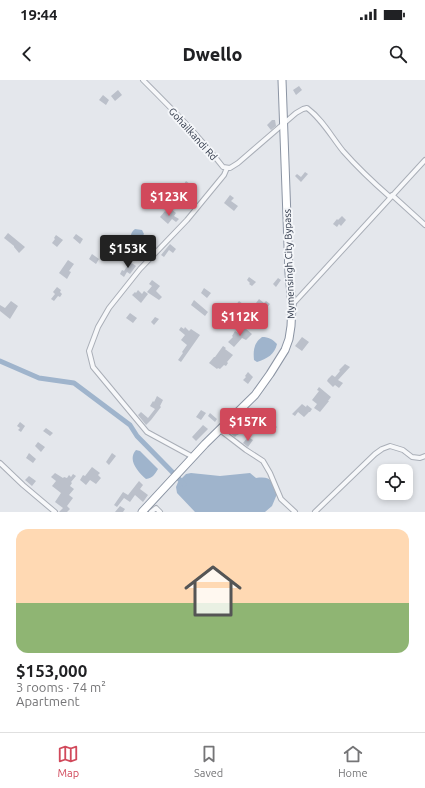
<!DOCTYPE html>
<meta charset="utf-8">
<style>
:root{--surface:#fff;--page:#f2f2f2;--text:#202124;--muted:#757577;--line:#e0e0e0;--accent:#d1495b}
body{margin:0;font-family:Ubuntu,sans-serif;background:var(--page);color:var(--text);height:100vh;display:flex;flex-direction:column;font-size:15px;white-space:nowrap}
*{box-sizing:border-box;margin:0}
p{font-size:13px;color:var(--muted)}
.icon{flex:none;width:22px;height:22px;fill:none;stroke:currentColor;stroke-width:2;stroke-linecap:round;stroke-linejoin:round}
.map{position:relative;height:432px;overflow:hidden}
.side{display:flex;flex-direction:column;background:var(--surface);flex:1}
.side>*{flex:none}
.buttons{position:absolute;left:377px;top:384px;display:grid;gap:8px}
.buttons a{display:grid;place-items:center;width:36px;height:36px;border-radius:8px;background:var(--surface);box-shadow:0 2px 6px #0003;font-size:20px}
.price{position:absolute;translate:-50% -34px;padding:0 9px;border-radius:4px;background:var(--accent);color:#fff;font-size:13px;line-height:26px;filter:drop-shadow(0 1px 2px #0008)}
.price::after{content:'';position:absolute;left:50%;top:24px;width:12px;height:9px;margin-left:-6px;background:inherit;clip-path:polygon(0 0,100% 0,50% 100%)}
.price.selected{background:#222;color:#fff}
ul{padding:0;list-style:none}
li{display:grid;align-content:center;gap:8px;height:212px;padding:0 16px}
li+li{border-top:1px solid var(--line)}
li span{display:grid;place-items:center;height:124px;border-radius:12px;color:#555}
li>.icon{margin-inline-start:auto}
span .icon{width:72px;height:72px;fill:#fffc;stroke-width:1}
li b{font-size:17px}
.status{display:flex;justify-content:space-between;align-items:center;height:28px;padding:0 20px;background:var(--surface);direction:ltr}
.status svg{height:11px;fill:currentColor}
header{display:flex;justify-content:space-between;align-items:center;height:52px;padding:0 16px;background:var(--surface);font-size:18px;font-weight:800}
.tab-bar{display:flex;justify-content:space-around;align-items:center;height:56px;border-top:1px solid var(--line);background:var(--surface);font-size:11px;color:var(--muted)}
.tab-bar a{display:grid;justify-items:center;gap:2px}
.tab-bar .selected{color:var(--accent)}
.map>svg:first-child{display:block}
.water{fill:#9fb4cc}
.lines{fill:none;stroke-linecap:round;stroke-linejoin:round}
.canal{stroke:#9fb4cc;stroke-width:5}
.building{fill:#bbc0ca}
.minor-casing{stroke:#a9aeb7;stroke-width:6}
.trunk-casing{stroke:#8b94a3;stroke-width:9}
.minor{stroke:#f7f8fa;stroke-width:4}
.trunk{stroke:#fff;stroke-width:7}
.labels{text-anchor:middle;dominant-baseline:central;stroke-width:4;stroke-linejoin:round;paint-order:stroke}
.street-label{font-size:10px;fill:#2b3445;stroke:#f4f6f9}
</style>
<div class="status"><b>19:44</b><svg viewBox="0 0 49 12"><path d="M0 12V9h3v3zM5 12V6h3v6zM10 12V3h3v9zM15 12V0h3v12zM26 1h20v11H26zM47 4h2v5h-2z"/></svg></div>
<header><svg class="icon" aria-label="back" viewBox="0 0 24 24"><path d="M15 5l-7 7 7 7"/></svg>Dwello<svg class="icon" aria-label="search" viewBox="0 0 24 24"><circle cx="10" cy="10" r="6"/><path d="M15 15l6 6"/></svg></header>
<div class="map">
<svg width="425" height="432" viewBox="0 0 425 432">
<rect width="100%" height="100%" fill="#e4e7ec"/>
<path class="water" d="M135,149l7,1 2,4 -5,7 -4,1 -4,-1c-1,-5 0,-9 4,-12z
M262,257c7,0 10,2 15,7 -2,10 -10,15 -20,18l-3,-2c-1,-10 0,-17 8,-23z
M136,370l4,1 18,18c-3,5 -5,9 -12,10 -8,-7 -19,-19 -10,-29z
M191,393l29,3 30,-3 6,5c16,-2 16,3 21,16l-5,12 -7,6h-70l-18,-19 -1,-6 2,-5 8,-8z"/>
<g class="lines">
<path class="canal" d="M0,281l39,17 35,5 56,42 7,11 47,48"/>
</g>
<path class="building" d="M299,6l3,4 -6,5 -3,-5z
M118,10l4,5 -7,6 -4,-5z
M103,15l6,5 -3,5 -7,-5z
M272,40h3l1,6 -5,4 -4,-5z
M305,92l3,2 -7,8 -6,-6 2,-2 4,3z
M186,101l8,6 -3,3 -7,-6z
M230,115l4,3 -3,3 7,5 -4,5 -10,-8z
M171,129l5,4 -2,3 5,3 -3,3 -4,-3 -4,5 -8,-7 5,-6 3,2z
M342,136l4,4 -5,6 -2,-2 -2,3 -4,-3 4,-5 1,1z
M8,153l17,14 -6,6 -5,-6v-1l-10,-8z
M76,154l7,5 -3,5 -7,-6z
M56,155l7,5 -6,7 -5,-4 3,-4 -1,-1z
M170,164l6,5 -3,4 -4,-3 -5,7 -3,-2z
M92,174l7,5 -3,5 -7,-5z
M68,180l6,4 -5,7 2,1 -4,7 -8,-6z
M130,182l6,4 -6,8 -3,-2 -3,5 -4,-3 2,-4 2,1z
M249,197l7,5 -4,4 -3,-2 1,-1 -3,-3z
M278,198l3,2 -5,7 -3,-3z
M152,200l8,6 -4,5 6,6 -3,3 -12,-8 5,-6 -3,-2z
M57,207l4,3 -1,2 2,2 -2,3 -2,-1 -4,5 -3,-2 4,-5 -2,-2z
M204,208l7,5 -4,5 -6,-5z
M138,210l4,4 2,-3 4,3 -7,9 -9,-8 3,-3 1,1z
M259,219l5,4 2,-2 4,3 -14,17 -4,-3 3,-4 -5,-3z
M194,220l14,12 -3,4 -14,-11z
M11,221l7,5 -8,13 -10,-8v-6l5,3z
M239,221l4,3 -7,8 5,4 -8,11 -5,-3 -1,1 -7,-5 7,-8 2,1z
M130,233l7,5 -4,5 -7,-5z
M155,237l4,2 -5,6 -3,-3z
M181,247l3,2 1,-2 4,4 2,-2 9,6 -19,27 -3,-2 5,-7 -1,-1 5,-7 -6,-5 4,-5 -6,-5z
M245,248l7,6 -6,6 -4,-2 -8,9 -6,-5 5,-5 -1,-1 3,-5 4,3z
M302,257l7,5 -7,9 -7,-5z
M223,266l3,2 -1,1 8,6 -6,7 1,1 -2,3 -2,-1 -4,4 -2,-1 -1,1 -8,-6 5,-6h1z
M345,284l5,3 -12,13 5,3 -4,5 -4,-3 -2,2 -6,-6 1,-2 4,-4 3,2 5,-6 -1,-1z
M248,292l5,5 -5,7 -5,-4 3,-3 -1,-1z
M319,307l12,10 -3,4h1l-9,11 -6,-4 3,-4 -5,-4 7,-9 -2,-1z
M157,316l6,4 -3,6 1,1 -10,13 -5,5 -8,-10 3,-3 7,6 7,-9 -5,-3 3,-5 1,1z
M302,324l4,3 1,-2 5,4 -2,3h-1l-5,5 -6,-5 -3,4 -3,-2z
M201,330l5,3 -5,7 -5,-3z
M210,333l7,6 -2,3 -7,-6z
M245,336l5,4 -12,15h-1l-2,2 -4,-3v-2l6,-7 1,1z
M20,342l5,4 -4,6 -3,-2 2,-2 -3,-2z
M269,342l2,2 1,-1 5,4 -6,6 -6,-6z
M203,345l5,4 -12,12 -4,-4z
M46,348l7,5 -3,3 -7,-5z
M248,357l5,3 -5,7 -5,-4z
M38,362l7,5 -4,5 -6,-6z
M29,373l7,6 -3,4 -7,-5z
M112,373l4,3 -7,9 -3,-3z
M92,387l8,6 -2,2 3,3 -5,6 -6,-4 -4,5 -6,-5 3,-5 2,1z
M55,393l8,5 1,-1 3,1 2,-3 2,2 2,-3 3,2 -5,6 1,1 -2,3 4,3 -5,6 4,3 -6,8 3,3 -3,3h-8l4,-4 -8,-6 6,-9 -9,-7 4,-5 -5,-4z
M29,396l7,5 -4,5 -7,-6z
M139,401l4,4 -3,4 8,6 -5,7 -8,-7 -5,7 -6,-4 -7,9 -3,-2 9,-13 5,3z
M120,426l5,3 -2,3h-8z"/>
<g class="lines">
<g class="minor-casing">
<path id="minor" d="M143,0c28,28 56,56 80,87l7,1 8,-5 58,-50 7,-4 4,-1c15,11 24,28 36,43 15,17 31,32 47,46
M392,115l33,30
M293,224l132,-144
M220,350l26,20 17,11 7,12 11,26 14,13
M193,377l-46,-25 -54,-65 -4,-16 9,-24 11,-19 31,-39 47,-49 37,-45 3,-7
M0,383l23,22 32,27
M151,432l5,-4 4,4
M315,432l60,-58 7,-5 8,-3 13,4 9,7 8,1 5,-2"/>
</g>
<g class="trunk-casing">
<path id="trunk" d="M142,432l63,-68 50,-49 15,-21 15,-24 4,-11 2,-13 1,-21 -3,-32 -7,-193"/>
</g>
<use href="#minor" class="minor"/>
<use href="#trunk" class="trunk"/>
</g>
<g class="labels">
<g class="street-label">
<text transform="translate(193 54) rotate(48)">Gohailkandi Rd</text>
<text transform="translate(289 184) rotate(-92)">Mymensingh City Bypass</text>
</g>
</g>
</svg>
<div class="buttons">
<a><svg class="icon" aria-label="locate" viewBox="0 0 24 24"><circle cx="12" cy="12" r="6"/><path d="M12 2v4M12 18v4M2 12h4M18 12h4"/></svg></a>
</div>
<b class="price" style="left:169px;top:137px">$123K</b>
<b class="price selected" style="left:128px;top:189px">$153K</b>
<b class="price" style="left:240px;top:257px">$112K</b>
<b class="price" style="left:248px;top:362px">$157K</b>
</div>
<section class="side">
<ul>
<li><span style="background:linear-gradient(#ffd9b3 60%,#8fb573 0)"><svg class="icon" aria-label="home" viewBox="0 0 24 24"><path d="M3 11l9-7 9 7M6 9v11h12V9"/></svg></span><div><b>$153,000</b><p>3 rooms · 74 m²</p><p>Apartment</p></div></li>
</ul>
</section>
<nav class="tab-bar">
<a class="selected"><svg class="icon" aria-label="map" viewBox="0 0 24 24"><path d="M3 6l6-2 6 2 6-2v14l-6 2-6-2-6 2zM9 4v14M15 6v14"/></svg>Map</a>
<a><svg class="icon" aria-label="saved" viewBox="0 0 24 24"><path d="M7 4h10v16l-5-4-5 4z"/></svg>Saved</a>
<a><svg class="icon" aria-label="home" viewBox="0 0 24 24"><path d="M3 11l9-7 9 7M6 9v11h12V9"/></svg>Home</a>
</nav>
